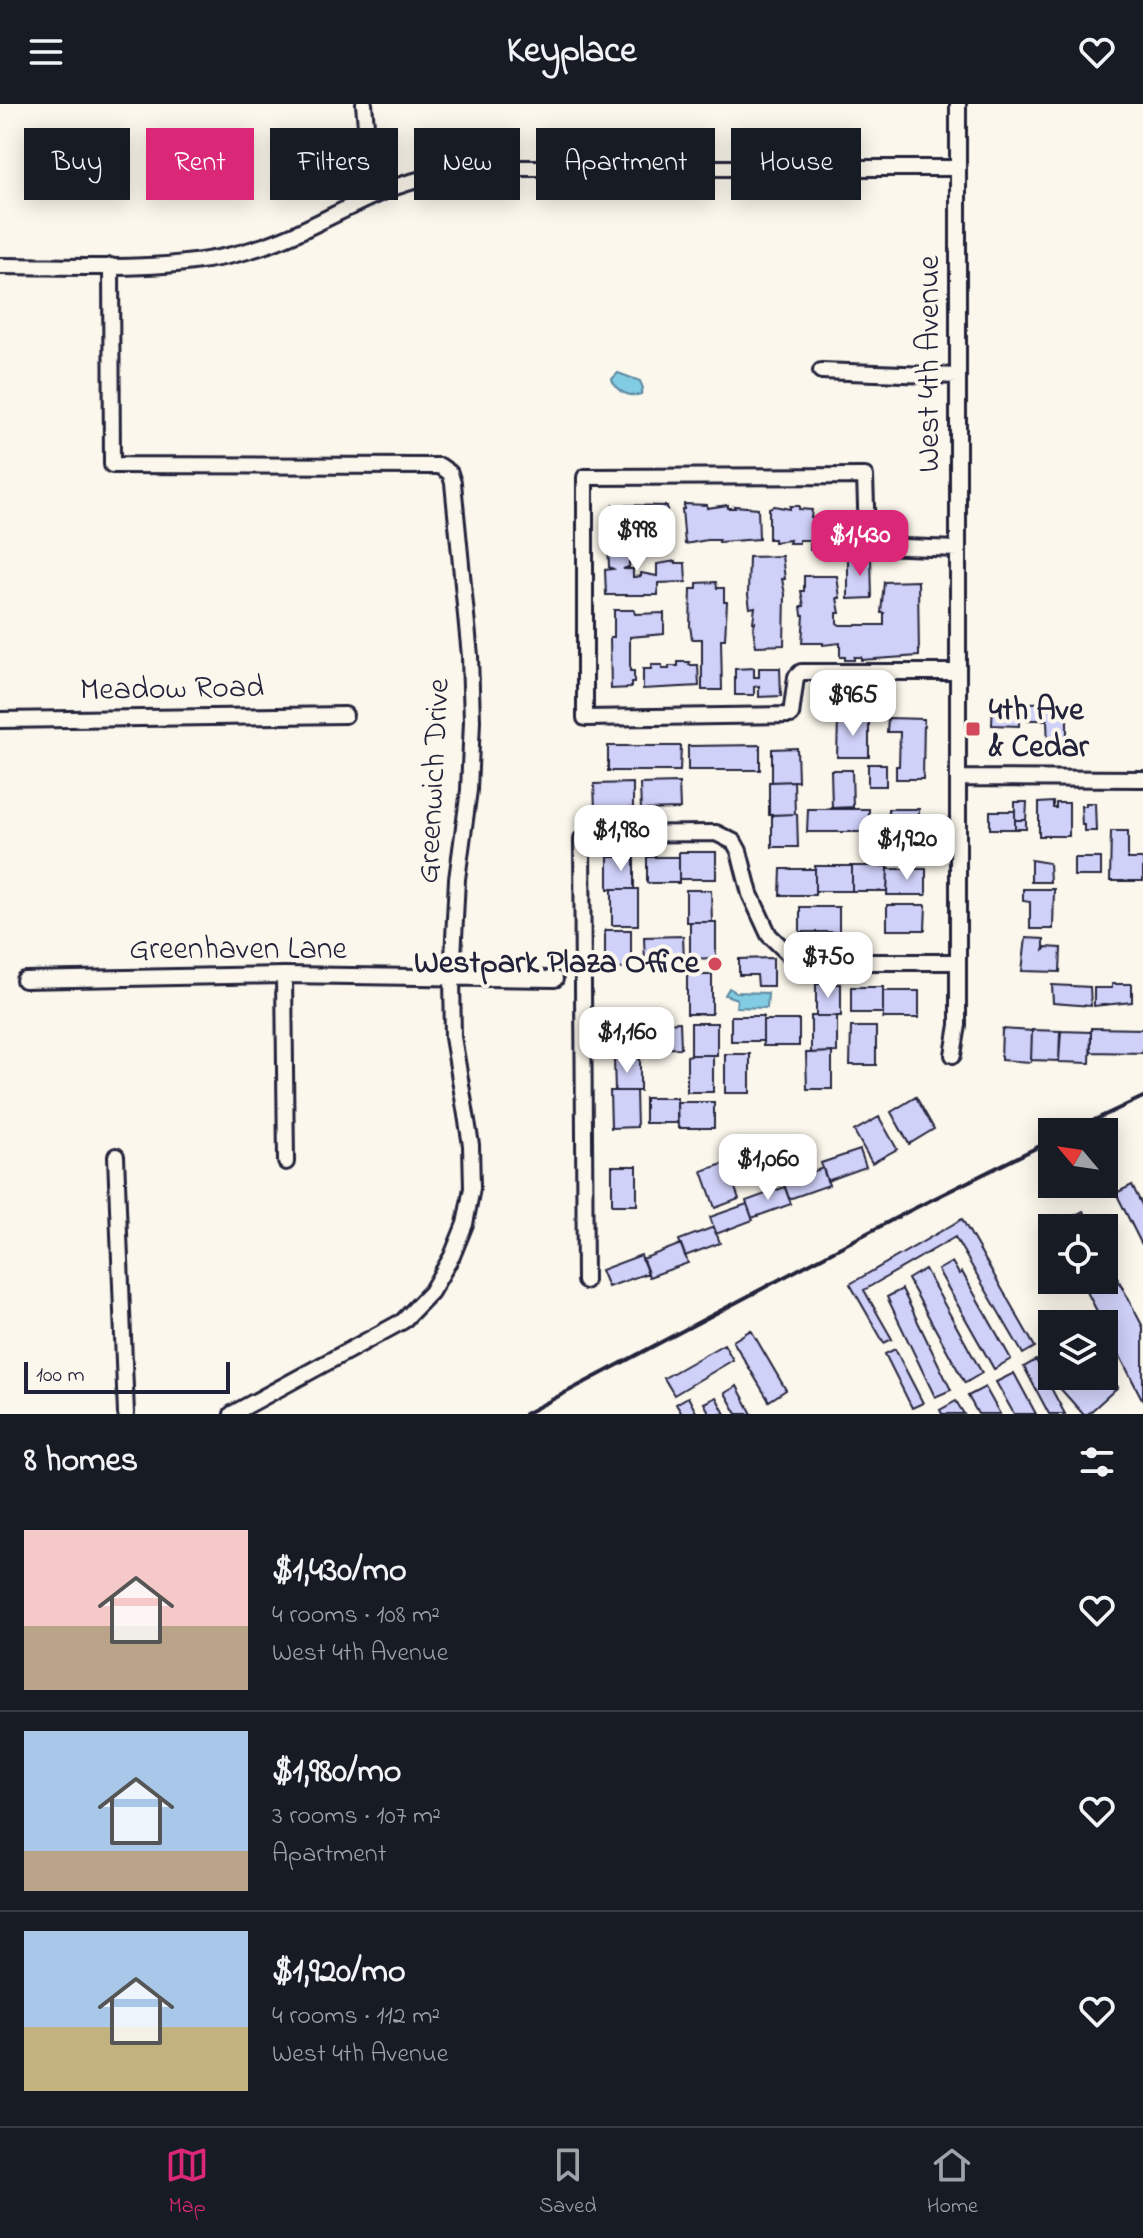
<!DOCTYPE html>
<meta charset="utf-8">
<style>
:root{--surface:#171b24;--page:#242831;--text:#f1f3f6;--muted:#9ea1a6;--line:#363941;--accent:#db2777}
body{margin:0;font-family:"Indie Flower",sans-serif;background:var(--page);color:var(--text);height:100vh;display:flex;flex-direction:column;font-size:30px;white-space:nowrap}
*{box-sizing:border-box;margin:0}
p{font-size:26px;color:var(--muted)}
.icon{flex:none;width:44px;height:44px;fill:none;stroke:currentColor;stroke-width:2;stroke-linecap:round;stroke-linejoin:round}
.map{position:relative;height:1310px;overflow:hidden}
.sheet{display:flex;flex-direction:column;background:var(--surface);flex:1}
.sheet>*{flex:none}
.guide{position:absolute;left:24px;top:24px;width:1096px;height:72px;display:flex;gap:16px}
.needle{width:52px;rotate:299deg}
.fabs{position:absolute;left:1038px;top:1014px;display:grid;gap:16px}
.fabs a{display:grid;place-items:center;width:80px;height:80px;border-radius:0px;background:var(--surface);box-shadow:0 4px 20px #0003;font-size:40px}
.scale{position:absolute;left:24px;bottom:20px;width:206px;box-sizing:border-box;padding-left:8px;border:4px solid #22223b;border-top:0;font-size:22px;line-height:28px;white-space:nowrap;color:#22223b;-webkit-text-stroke:6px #fbf7ec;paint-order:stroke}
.price{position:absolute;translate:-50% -68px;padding:0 18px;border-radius:16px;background:#fff;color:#222;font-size:26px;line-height:52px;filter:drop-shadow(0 2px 4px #0008)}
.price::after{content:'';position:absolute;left:50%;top:48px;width:24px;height:18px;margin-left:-12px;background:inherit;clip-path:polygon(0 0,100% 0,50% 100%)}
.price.selected{background:var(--accent);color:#fff}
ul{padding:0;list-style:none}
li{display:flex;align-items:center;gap:24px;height:200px;padding:0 24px}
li+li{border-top:2px solid var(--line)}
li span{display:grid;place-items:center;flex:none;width:224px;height:160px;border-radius:0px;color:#555}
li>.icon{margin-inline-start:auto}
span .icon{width:96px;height:96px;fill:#fffc;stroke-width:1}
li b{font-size:34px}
h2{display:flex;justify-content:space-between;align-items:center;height:96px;padding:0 24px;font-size:34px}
.chip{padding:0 28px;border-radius:0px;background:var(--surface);box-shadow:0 4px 20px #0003;font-size:28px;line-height:72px}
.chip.selected{background:var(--accent);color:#fff}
header{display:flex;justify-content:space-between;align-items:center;height:104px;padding:0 24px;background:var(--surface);font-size:36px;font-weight:700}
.tabs{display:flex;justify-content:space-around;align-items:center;height:112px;border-top:2px solid var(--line);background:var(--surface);font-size:22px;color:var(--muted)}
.tabs a{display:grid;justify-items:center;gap:4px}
.tabs .selected{color:var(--accent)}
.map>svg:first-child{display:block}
.water{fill:#82cce3;stroke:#5c88a0;stroke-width:2}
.building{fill:#d0d1f9;stroke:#22223b;stroke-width:2}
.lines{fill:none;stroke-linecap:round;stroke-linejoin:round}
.street-casing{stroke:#22223b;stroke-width:20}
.street{stroke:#fbf7ec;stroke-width:14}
.rail{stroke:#22223b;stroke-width:4}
.poi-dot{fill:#d1495b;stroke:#fbf7ec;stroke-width:3}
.labels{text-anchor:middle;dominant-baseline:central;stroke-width:8;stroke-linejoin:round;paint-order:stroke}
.street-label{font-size:32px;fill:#22223b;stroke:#fbf7ec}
.poi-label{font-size:32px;font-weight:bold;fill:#22223b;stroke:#fbf7ec;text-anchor:start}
</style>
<header><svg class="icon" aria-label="menu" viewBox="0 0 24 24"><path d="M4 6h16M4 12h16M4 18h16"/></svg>Keyplace<svg class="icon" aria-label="heart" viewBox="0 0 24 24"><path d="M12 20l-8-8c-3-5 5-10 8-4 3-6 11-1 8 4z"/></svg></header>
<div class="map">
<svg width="1143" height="1310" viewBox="0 0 1143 1310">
<rect width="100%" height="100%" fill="#fbf7ec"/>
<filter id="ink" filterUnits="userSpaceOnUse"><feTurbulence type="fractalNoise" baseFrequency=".0125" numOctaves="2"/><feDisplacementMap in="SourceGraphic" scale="16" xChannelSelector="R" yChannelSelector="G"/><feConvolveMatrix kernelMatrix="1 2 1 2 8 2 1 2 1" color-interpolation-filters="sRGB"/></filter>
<g filter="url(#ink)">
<path class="water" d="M618,269l22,8 3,7 -2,6c-12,4 -26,-3 -29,-15z
M729,884l7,4 32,1 -1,15 -31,-1 1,-8 -12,-4z"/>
<path class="building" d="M684,400l23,1v3l21,-3v3h7l-1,-2 24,2 1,31 -40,3v-2h-12l-22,4 -3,-35h2z
M613,401l54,1v19l-20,3v-3h-13v4l-13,-1v-4h-8z
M774,402l16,3v-3h9v3l13,1 -1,8 17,-1 5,2v-3l22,4 -1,31 -22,2v-3h-6v3h-10l1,-3h-7v-10h-11v3h-10l1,-3 -16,2v-3h-5v-31z
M608,436h21l3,22h-3v5l-6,2h10v8l8,-1v-3l16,3v-12l19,-3v2h9l1,19 -28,1v12h-52l-1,-25 8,-1 -4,-2z
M782,452l3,23h-3l3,15 -1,51 -28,1 -3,-18 2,-6h-2l2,-15 -5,1 -2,-13 1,-38z
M871,453l1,41 -24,1v-41z
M804,472h33l3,22h-3l3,15h-3v10l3,2h44v-12h-3l3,-31 34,-1 1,75 -58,4v-3h-7v3h-9v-3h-5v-14l-17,2v-2h-21l2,-28h-2l-1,-9h3l-3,-15h3z
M716,478l1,6h7v14h3l-2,37h-4l1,51h-20v-51h-10l-2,-13 1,-37h6v-6z
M614,506h20l1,4 29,-1v21l-34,3v34h4v12h-3v5l-20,1 -1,-52h4z
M678,558h12l-1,3h9l1,21 -56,3v-20h8v-4h11v4h7v-3h9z
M754,564v9h5v-9h21l1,28 -22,1v-11l-5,1v8h-19v-26z
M1067,598v44l-19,1 -1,-27h-20l-1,-17z
M993,599h26v23l-27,-1z
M888,614l36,1 -1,60h-27v-13h3l1,-34h-13z
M838,615l31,1v37h-32z
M760,641v25h-72v-24z
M608,642h73l-1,25h-72z
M797,644l1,33 -26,1v-33z
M868,660h18v22h-18z
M831,666h21l1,37 -21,1z
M794,677l1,33 -26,1v-33z
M633,679v25l-38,1 -1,-25z
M679,679l1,26 -39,1 -1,-26z
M1015,698h12l-1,18h-11z
M1053,698v6h3v-5h13v33h-30v-33z
M1086,699h9l1,28h-12v-6h-2l-1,-19h5z
M808,705h61v23h-62z
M888,705h31v24h-31z
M990,707h25v18h-25z
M795,710h2l1,33h-26v-32z
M1015,716h11v9h-11z
M1111,727h17v28h15v22h-33z
M679,748h37v27h-37z
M608,753h26v32h-26z
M647,753h32v26h-32z
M1074,754h27v18h-27z
M1031,756l18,3 1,19h-19z
M815,762h37v25h-37z
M852,762h36l-1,25h-35z
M781,765h34v26h-35z
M888,765h38v26h-39z
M612,785h26v36h-26z
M1023,785h31l-1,40h-23v-27l-7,-1z
M686,786h25l1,32h-26z
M887,801h39l-1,25h-38z
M800,803h39v25h-39z
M690,818h26v36l-26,1z
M605,826h26v39l-26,-1z
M683,832l1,26 -39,1 -1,-26z
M1026,834l18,1v11l2,-3 15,1 -1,24 -38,-1z
M773,854v28h-15l-1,-11h-18v-16z
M687,871h25v39h-25z
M816,880h25v32h-25z
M1112,880h20v18l-38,4v-18h18z
M1052,881l38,2 1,19 -38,-3z
M851,883h32v26h-32z
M883,887h36v27h-36z
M607,909h26v39h-26z
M731,912h32v25h-32z
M811,912h26v36l-26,1z
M763,916h36v26h-36z
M680,918l1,26 -39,1v-25z
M691,919h26v32h-26z
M851,923h25v38h-26z
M1091,924l52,1v24l-52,-1z
M1002,925l30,2 -1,31 -30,-2z
M1032,926l29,1 -2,30 -28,-1z
M1060,927l31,1 -1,31 -31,-1z
M832,948v37h-25l-1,-36z
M725,950h25v39h-25z
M691,951h22v37h-26v-36z
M640,954v33h-25l-1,-32z
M610,987h26l1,36 -26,1z
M916,993l18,32 -25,15 -18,-32z
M645,994h32v25h-32z
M677,998h37v26h-36z
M879,1013l18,32 -25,14 -18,-32z
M860,1046l6,17 -39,14 -6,-18z
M726,1059l13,36 -24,9 -13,-37z
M612,1062h25v39h-25z
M823,1064l6,17 -40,14 -6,-17z
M1132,1081l11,22v34l-2,2 -25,-50z
M785,1083l6,17 -39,14 -6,-17z
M747,1100l6,16 -37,14 -6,-17z
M1083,1107l9,17h-38l-1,-1z
M962,1115l73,128 -12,7 -68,-117 -91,53 28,49 -8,4 -34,-59z
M714,1123l6,16 -35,13 -6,-16z
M681,1140l7,19 -39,14 -7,-18z
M1104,1148l39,75v74l-62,-121h23z
M641,1151l7,18 -40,14 -7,-17z
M952,1158l7,12 3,-2 49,87 -17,10 -56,-99z
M925,1165l57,104 -17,10 -57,-104z
M902,1185l49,101 -16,7 -48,-100z
M751,1226l35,60 -17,11 -36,-60z
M724,1240l9,16 -59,35 -10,-17z
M895,1245l28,54 -11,5 -27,-54z
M1036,1256l29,54h-16l-25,-47z
M1104,1267l14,16 -30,27h-5l-25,-28 11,-10h35z
M1014,1269l22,41h-22l-18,-32z
M737,1282l15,28h-15l-12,-21z
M985,1283l15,27h-22l-10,-18z
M688,1293l9,17h-15l-6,-10z
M716,1293l9,17h-15l-6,-11z
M956,1297l8,13h-22l-2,-4z"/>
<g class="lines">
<g class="street-casing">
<path id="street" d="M364,0l5,54 14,34
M0,162c83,0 174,8 254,-17 44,-13 86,-39 128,-57 38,-16 78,-21 119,-24h457
M111,162l1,199 328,1 10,7 3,10 17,173 2,65 -3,69 -12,89 -5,99 1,59 18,108 1,43 -7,36 -13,32 -21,36 -28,29 -171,93
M821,267l137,5
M958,568h-157l-5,5 -5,38 -206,3v-241l280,-1 2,60 10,10 81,3
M0,616l345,-5
M958,674l185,1
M284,871l2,187
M24,876l260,-5 271,4
M953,951l5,-30v-921
M116,1052l10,258
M585,1177l-3,-442 7,-5 127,-1 18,9 5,9 11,43 19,41 22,21 48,6h119"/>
</g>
<use href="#street" class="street"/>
<path class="rail" d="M1069,1028l74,-35
M525,1310l384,-203 143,-71"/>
</g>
</g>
<g class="poi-dot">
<rect x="965" y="617" width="16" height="16" rx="4"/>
<circle cx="715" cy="860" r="8"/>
</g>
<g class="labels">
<g class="street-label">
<text transform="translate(930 260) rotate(-90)">West 4th Avenue</text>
<text transform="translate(172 586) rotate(-1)">Meadow Road</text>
<text transform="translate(435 677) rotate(-87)">Greenwich Drive</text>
<text x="238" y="846">Greenhaven Lane</text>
</g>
<g class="poi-label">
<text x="989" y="607">4th Ave<tspan x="989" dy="37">&amp; Cedar</tspan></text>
<text x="699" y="860" text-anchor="end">Westpark Plaza Office</text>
</g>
</g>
</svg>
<div class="fabs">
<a><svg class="needle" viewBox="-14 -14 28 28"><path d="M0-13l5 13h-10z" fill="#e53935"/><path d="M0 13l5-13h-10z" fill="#9ea1a6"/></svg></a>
<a><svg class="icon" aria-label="locate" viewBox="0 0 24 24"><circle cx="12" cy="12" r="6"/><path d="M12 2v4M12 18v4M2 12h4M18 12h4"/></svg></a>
<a><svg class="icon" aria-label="layers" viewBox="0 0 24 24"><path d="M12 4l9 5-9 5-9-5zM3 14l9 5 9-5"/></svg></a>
</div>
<div class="scale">100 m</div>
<b class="price" style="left:637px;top:469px">$998</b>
<b class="price selected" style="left:860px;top:474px">$1,430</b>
<b class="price" style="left:853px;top:634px">$965</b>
<b class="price" style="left:621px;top:769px">$1,980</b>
<b class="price" style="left:907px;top:778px">$1,920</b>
<b class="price" style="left:828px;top:896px">$750</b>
<b class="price" style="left:627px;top:971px">$1,160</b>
<b class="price" style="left:768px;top:1098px">$1,060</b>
<div class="guide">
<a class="chip">Buy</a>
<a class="chip selected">Rent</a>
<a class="chip">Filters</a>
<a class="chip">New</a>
<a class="chip">Apartment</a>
<a class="chip">House</a>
</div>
</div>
<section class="sheet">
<h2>8 homes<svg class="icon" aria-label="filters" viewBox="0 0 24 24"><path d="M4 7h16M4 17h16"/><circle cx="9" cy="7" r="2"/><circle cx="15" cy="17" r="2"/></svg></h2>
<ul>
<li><span style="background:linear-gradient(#f6c9c9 60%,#b9a48a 0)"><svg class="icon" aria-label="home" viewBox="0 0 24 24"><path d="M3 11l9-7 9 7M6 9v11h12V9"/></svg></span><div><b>$1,430/mo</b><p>4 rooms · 108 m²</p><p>West 4th Avenue</p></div><svg class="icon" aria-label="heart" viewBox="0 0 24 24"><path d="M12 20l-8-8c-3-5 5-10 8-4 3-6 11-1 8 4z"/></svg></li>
<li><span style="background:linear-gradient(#a9c7e8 75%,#b9a48a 0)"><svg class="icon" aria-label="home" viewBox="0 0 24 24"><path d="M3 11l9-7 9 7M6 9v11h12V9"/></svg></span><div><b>$1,980/mo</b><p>3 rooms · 107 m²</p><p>Apartment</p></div><svg class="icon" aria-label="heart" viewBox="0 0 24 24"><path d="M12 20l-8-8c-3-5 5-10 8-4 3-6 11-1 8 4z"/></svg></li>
<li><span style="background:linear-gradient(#a9c7e8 60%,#c2b280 0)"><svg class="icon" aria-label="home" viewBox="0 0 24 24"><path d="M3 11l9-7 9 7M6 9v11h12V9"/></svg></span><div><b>$1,920/mo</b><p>4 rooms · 112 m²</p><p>West 4th Avenue</p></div><svg class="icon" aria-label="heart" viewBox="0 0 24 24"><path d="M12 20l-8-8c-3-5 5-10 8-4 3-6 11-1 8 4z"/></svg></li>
</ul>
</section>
<nav class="tabs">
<a class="selected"><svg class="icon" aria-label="map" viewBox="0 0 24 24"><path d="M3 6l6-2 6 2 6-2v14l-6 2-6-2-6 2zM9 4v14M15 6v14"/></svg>Map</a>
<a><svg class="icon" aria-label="saved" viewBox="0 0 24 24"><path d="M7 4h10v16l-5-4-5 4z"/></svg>Saved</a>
<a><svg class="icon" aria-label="home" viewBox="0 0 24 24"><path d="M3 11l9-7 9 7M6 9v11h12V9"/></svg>Home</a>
</nav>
